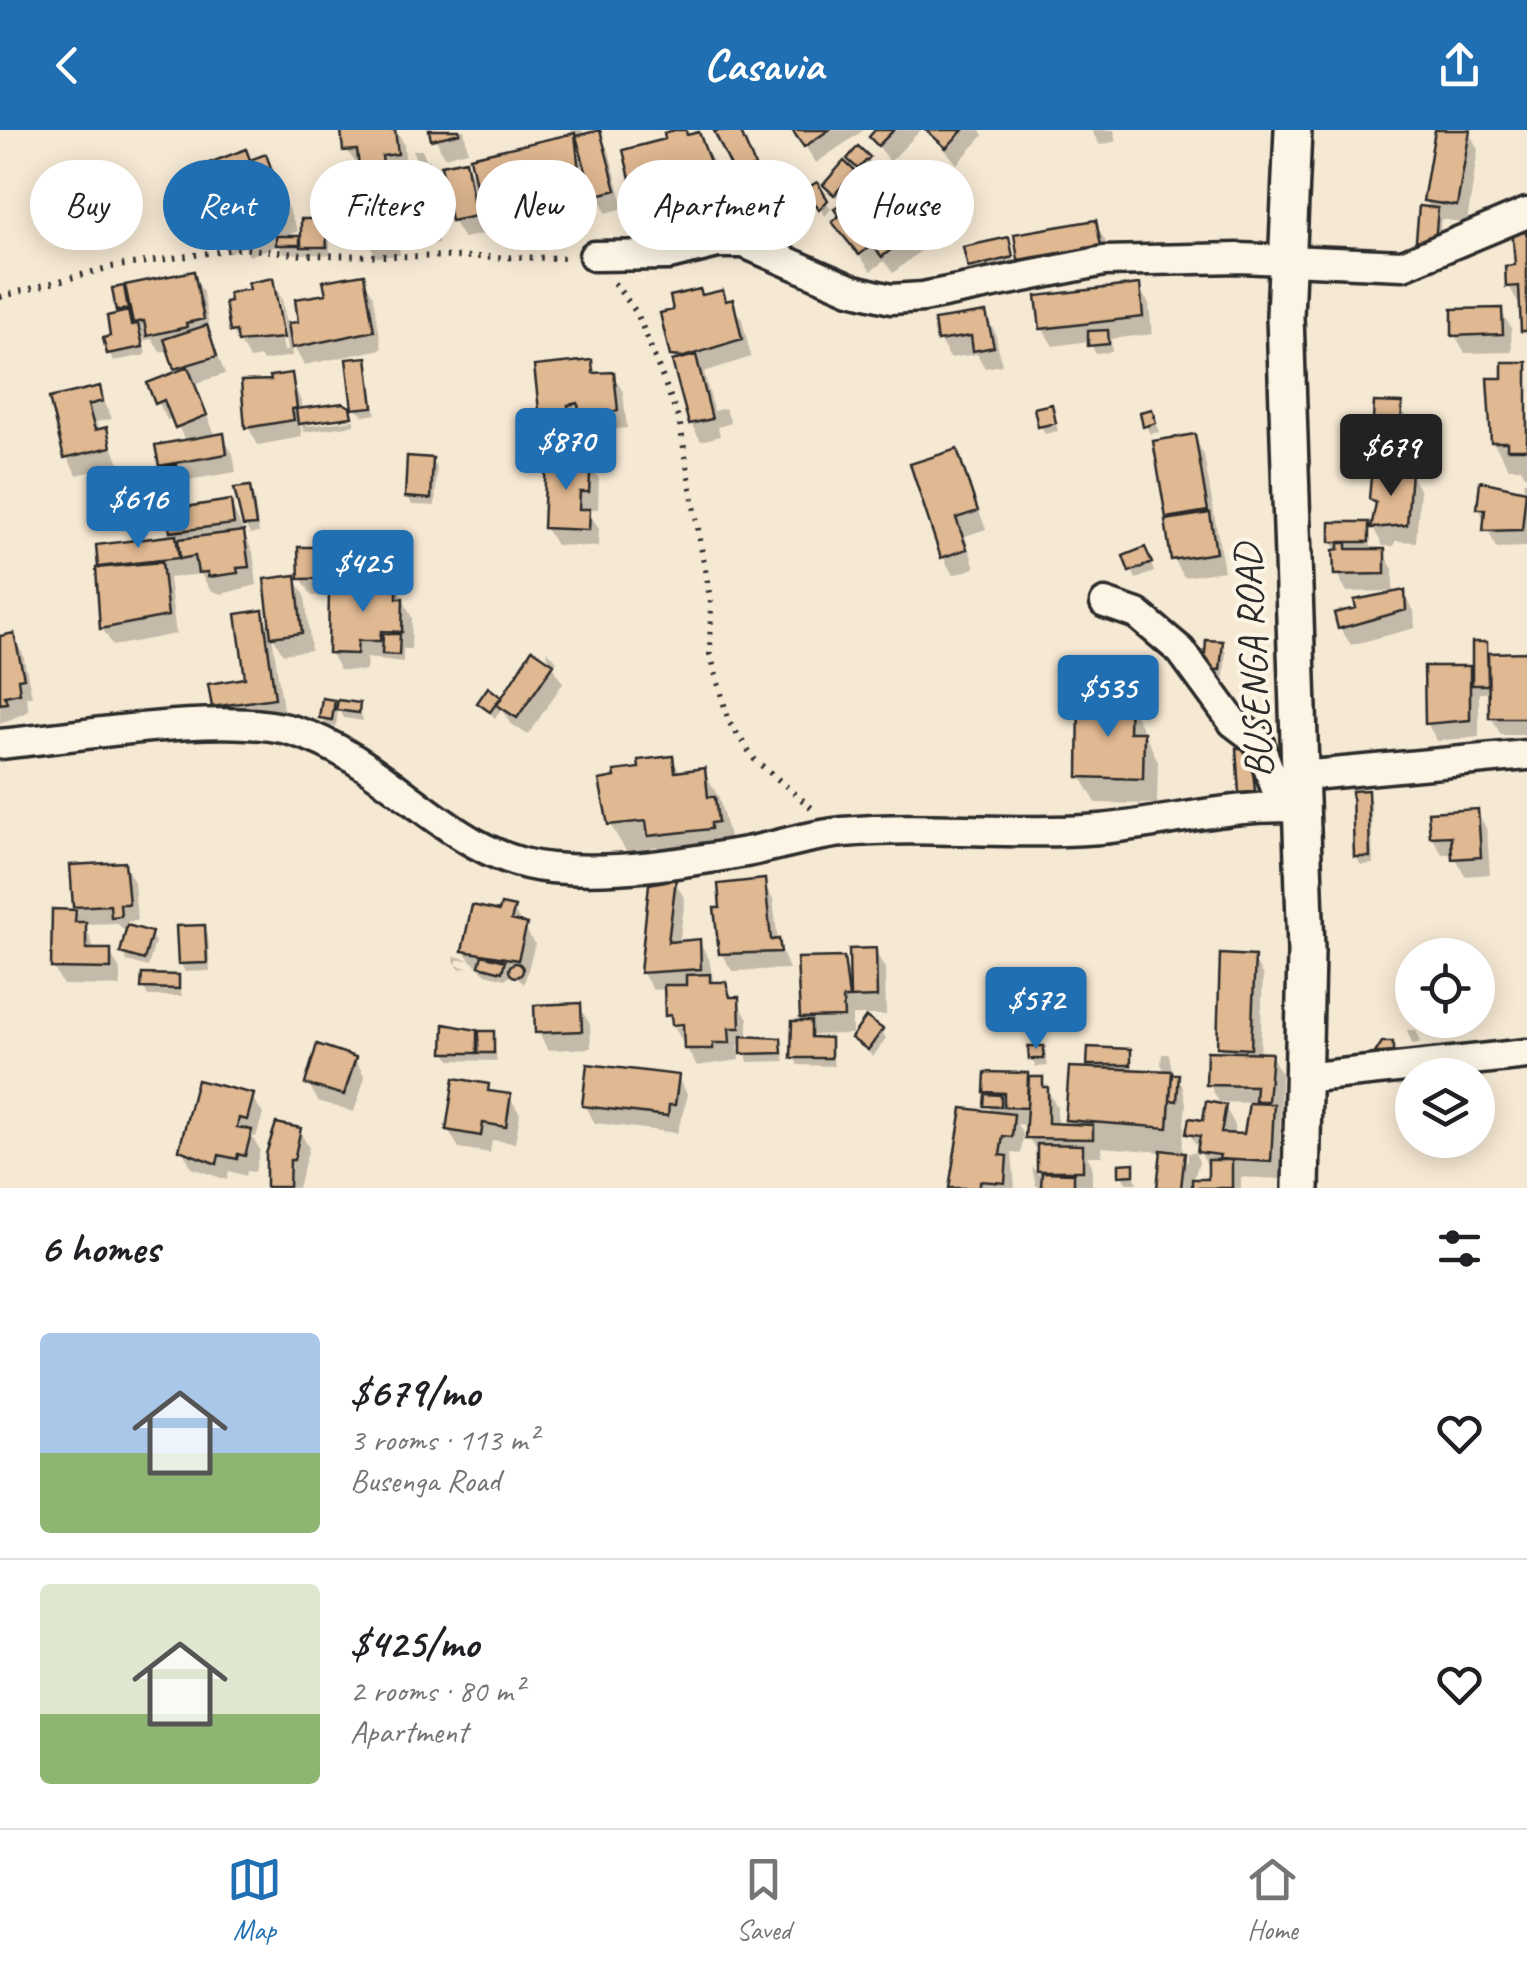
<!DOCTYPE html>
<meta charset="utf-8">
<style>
:root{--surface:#fff;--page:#f6f6f6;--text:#202124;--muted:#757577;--line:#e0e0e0;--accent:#1f6fb2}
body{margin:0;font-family:Caveat,sans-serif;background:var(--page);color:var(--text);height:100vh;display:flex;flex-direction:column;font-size:38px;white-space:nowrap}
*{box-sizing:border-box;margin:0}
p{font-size:32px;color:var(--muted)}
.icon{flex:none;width:55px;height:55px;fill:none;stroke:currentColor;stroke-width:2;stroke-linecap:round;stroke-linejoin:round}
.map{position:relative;height:1058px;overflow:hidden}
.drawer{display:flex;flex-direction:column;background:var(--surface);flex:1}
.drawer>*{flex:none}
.guide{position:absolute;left:30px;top:30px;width:1000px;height:90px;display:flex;gap:20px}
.fabs{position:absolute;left:1395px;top:808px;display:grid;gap:20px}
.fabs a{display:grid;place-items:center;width:100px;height:100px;border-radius:50%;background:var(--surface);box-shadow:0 5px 25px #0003;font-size:50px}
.price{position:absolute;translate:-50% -85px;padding:0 22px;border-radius:10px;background:var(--accent);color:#fff;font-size:32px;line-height:65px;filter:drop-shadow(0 2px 5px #0008)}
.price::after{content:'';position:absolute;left:50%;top:60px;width:30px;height:22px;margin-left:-15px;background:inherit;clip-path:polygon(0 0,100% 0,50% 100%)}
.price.active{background:#222;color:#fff}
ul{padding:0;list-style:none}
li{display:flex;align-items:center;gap:30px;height:250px;padding:0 40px}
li+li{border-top:2px solid var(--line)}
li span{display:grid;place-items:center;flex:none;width:280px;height:200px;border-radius:10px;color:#555}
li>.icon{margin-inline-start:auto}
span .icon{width:120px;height:120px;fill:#fffc;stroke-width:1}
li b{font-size:42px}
h2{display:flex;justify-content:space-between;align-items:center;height:120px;padding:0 40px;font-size:42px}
.tag{padding:0 35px;border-radius:45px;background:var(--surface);box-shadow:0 5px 25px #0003;font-size:35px;line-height:90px}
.tag.active{background:var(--accent);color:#fff}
header{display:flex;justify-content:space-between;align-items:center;height:130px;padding:0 40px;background:var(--accent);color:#fff;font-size:45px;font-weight:600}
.dock{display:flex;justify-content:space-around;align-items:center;height:140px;border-top:2px solid var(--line);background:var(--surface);font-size:28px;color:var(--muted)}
.dock a{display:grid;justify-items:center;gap:5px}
.dock .active{color:var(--accent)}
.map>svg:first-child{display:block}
.shadow{fill:#0003;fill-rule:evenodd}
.building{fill:#e0b891;stroke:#2b2b2b;stroke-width:2.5}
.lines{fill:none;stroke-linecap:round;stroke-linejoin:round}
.minor-casing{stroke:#2b2b2b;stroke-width:35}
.tertiary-casing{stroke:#2b2b2b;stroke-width:42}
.path{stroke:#2b2b2b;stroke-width:6;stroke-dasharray:2.5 8;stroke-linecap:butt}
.minor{stroke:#fcf5e5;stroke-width:28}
.tertiary{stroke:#fcf5e5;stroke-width:35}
.labels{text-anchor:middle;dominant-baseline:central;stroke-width:8;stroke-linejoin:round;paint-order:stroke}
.street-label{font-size:40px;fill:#2b2b2b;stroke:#fcf5e5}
</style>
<header><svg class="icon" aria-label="back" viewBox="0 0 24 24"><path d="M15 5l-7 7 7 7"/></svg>Casavia<svg class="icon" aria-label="share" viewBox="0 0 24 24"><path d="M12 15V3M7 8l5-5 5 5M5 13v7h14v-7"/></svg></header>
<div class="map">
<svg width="1527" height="1058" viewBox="0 0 1527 1058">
<rect width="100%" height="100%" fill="#f6e9d4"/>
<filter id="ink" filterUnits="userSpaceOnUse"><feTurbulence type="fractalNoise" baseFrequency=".01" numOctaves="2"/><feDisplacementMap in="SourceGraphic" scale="20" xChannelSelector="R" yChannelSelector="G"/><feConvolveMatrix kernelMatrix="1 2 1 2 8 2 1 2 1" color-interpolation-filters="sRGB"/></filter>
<g filter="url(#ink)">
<path class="shadow" d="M344,0h52l8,14 2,28 -8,1 4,8h10l5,-16 -4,-15h9l15,32 1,61 -39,4 1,8 -23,2 -11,-18v-64l-20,-25z
M432,0h32l4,21 -24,6z
M571,0h11l2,6 15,-3 10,18 15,57 -18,5 -19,-47 1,24 -77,17 3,14 -20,4 -15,-24 6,33 -22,4 -10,-18 12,-57 12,20 -4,-24 103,-21z
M724,0h15l19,45 -16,7 -24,-49z
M795,0h69l-48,33z
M873,0h48l-31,32 -18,-25z
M928,0h52l3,6 -26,28z
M1091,0h23l3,11 -17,4z
M1437,0l31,1 10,18 -11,74 -26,-4 -3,30 -15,-2 -5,-8 13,-29 -5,-10z
M698,5l21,37 7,30 -28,12 -5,-10 -45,11 -11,-17 51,-61z
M265,28l33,73 -18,7h20l2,6 1,-23h26l12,-12 9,14 -2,23h-11l-7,-11v20l-47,-2 -4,-8 -30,11 -5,-9 -15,6 -15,-26 37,-64z
M868,28l4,8 -8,10 -14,-17z
M853,43l5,8 -18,20 -14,-16z
M816,56l15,23 -6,7 -15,-26z
M1094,92l11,18 4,24 -78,13 -10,-18z
M835,93l84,3 10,18 -36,29 -9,-12 -13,10z
M1527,98v108l-5,-26 -13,-24z
M1008,110l8,26 -41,9 -5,-8z
M193,144l10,18 8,45 14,37 -31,10 22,53 6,-1 11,18 3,18 -54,9 1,16 7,12 40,-6 23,49 4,33 -36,9 -11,-4 -9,-16 -32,4 7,56 -63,12 -11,-18 -4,-81 80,-7 -20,-92 28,-6 -12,-24 -7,2 -17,-36 29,-11 -9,-23 -10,2 -8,-13 -9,2 3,14 -32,6 -5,-8 -3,-13 7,-2 -4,-20 12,-3 -6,-25 8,-1 8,14 -3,-16zM124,167l10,17v10l-14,-24z
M363,147l10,18 9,54 -78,16 -14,-25 2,16 -29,5 -2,-4 -11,2 -18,-28 21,-40 19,-10 10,18 5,27 14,-2zM274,167h5l9,53 -4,1z
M1138,156l11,18 3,30 -41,5 1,13 -17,1 -5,-12 -37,5 -11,-18z
M722,163l20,26 9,38 -47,15 10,39 11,-3 6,15 -13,4 2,9 -19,5 -10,-17 -18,-69 29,-58z
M1501,181l10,17 1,24 -47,1 -10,-18z
M985,185l10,17 7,33 -17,3 -8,-14 -27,4 -10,-17 -3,-19z
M366,229l10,55 -12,2 -10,-8z
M591,232l7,13 14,-1 11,18 4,36 -35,4 -6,-11 -9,1 1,11 -26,3 -10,-18z
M1527,234v111h-2l-4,-7h-12l-16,-26 12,-62z
M291,245l13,35 44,-1 4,6 -46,6v5l48,-6v5l-49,7 -5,-9 2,14 -44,8 -10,-18 27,-45z
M99,259l13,30 -16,3 3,10 6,-2 15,35 -43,10 -10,-18 -15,-57z
M1400,276l11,18 -1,12h11l10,18 -1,21 -20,-1 10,17 -4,51 -21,-1 -1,5h-11l-10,-18 4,-20 -6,-9 15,-22 -13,-22z
M1051,277l7,24 -13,3 -4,-8z
M1151,282l8,20 -9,2 -4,-8z
M1194,307l10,18 20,116 -40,6 -10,-18 -18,-116z
M956,322l30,77 -21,7 10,32 -22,7 -10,-18z
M432,330l5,8 -2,38 -23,-1 -4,-8z
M589,331l10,18 -1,30h-11l12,20 -1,18 -42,-2 -11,-18z
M1523,351h4v66l-31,1 -17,-40 46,-15z
M249,359l5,8 5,36 -9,1 -5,-9z
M1367,394l5,28h11l10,17v22l-46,1 -10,-18 1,-22 -6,-10z
M318,419l6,11h26l10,22 36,1 16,35 -1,31h-8v13l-36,-4 -1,13 -26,-1 -10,-18 2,-57 -20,1 -11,-18z
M1126,428h23l5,14 -18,7z
M378,429h11l5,15h-11z
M294,448l11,17 6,55 -28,4 -11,-19 12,81 -59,8 -10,-17 33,-27 13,-67 12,20z
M1403,463l11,18 1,17 -64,17 -11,-17z
M12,506l11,18 9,42 -6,1 3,14 -29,13v-87z
M1221,514l5,8 -2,25 -13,-1 -4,-8z
M1486,514l4,11h37v80h-26l-10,-18v-24h-12v44l-42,4 -10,-18 41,-54 7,11z
M546,519l11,12 -4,5 10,17 -35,52 -18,-12 -8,-14 -7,9 -15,-15 19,-4 2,4 49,-39z
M1128,570l30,61 -1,43 -61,-1 -15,-26z
M334,572l4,8 -2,17 -10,-2 -4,-8z
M359,575l4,16 -19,-3 -5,-8z
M672,629l9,14 23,-2 15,27 13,50 -66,14 -9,-15 -31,4 -16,-27 32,-54z
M1255,629l3,41h-11l-5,-8z
M1366,663l5,8 2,63 -12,1 -5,-8z
M1477,682l10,18 3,44 -25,2 -11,-22h-12l-10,-17z
M124,734l10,18 3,39h-9l1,7 21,6 5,8 -7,25 -21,-6 -5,-9 5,-19 -10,-10 -32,1 10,28h15l10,18v16l-57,-1 -10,-18 1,-55h25l-3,-5z
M675,752l10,17 -6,45 20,-2 10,17 5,26h10l24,33v20l32,2 5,21 -37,1 -4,-17h-6l1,15 -42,6 -23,-39 22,-1 -22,-4v5l-7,-12v-26l-14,1 -11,-18z
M763,752l10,18 5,42 11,27 -57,2 -11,-18z
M513,780l22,34 -11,40 -11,-10 -7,5 -20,-5 -16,-14h-13v5l10,3 -8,1 -5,-9 1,-4 15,4 -6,-9 37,-37z
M204,797l4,8 2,36 -25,1 -4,-8z
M874,820l11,18 1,47h-34v19l-47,1v5h25l4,26 -36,-1 -4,-8 12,-33 -3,-7 39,-57 10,17z
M1253,828l10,18 -3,79h11l10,18 -1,106 -39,-2v11h-82l4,-36 -61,-5v9h-15l5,9v23l-56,-2 -4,-19 7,8v-20l-11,-18v-12l-11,-1 6,10 -2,20 -9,-1 3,35h-63l12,-77 27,3 -4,-22 40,-17 15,5 15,27v19l15,1 -5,-8 27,-48 -4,-7 40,-13 4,23 34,2 -7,-12 1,-10h7l4,22 9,9 4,18 -4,52 6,8v-10h7l4,9 -6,19h17v-11l-21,-37 36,-26 10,18 -2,11 13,1 6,-34 -33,-1 -10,-18 14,-30 -4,-8z
M178,847l4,19h-34l-4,-8z
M579,876l11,18 1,24 -43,2 -10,-18z
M446,896l47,7 4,28 -47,-1 -4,-8z
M881,900l5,8 -13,19 -19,-19z
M1407,900h9l4,13 -8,1z
M1043,918l5,18 -12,1 -5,-8z
M355,929l10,18 -11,35 -36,-11 -10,-18z
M677,947l11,18 -11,38 -82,-10 -11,-18z
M487,956l5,8 17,2 11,18 -5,29 -23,-3 -2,13 -31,-5 -11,-18z
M252,967l11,17 -7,23 -4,-1 8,14 -5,22 -8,-1 -1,5 -17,-5 -2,9 -35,-12 -10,-18z
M299,1000l10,18 -11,40h-28z
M1132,1036l5,17h-11l-4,-8z"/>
<path class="building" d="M341,0h54l3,24 -16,2 1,9 -24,2 -2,-17 -14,1z
M429,0h30l1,3 -29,7z
M600,0l16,60 -23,6 -17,-60z
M675,0h11l1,5 12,-3 19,52 -32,13 -2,-10 -49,12 -12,-49 42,-11 -1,-6z
M740,0l15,36 -20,9 -21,-44z
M792,0h37l-25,17z
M875,0h19l-16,16 -9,-9z
M926,0h37l-17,18z
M1435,0h35l-13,76 -34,-5z
M575,3l4,39 -76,17 3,14 -25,5 -11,-51z
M858,16l12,11 -12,12 -11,-10z
M246,19l4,11 16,-6 18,50 -9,4 2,6 -45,17 -4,-10 -16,7 -19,-49 12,-5 -4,-8z
M466,30l10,56 -25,5 -10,-56z
M844,31l11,10 -21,24 -11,-10z
M428,32l1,64 -38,3v8l-27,3 -5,-67 40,-3v9l11,-1 -2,-14z
M876,44l11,14 4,-3 30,40 -39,32 -10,-12 -13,10 -27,-33 7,-6 -5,-7z
M817,52l11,18 -9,10 -13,-21z
M326,76h16v6h5l-3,26h-15z
M1419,76l19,2 -3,34 -19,-2z
M301,89h24l2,28h-26z
M1096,90l5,26 -83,14 -4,-26z
M1527,96v105h-6l-2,-45 -13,1 -1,-21 10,-1 -3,-38z
M276,106h24v9h-24z
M1009,107l4,20 -45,11 -5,-21z
M194,141l10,48 -18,4 1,4 -40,9 -3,-15 -11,2 -8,-38z
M364,144l10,57 -82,17 -4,-25 10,-1 -3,-23 31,-5 -3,-13z
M273,148l11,60 -46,4 -2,-11 -6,1 -5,-30 5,-1 -1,-8 21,-4 -2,-6z
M1140,154l3,33 -103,12 -4,-33z
M124,156l4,23 -12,2 -4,-23z
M700,159l2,6 21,-5 3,11 7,-2 9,40 -58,18 -14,-1 -10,-43 13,-3 -3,-14z
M1502,178l1,26 -51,2v-27z
M128,181l3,14 7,-1 5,23 -36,7 -4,-16 7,-2 -3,-20z
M986,182l8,35 -21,4 -2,-15 -34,5 -3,-21z
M207,195l10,31 -43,13 -10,-30z
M1108,200l1,14 -21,2v-15z
M696,225l16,64 -23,5 -17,-63z
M367,227l6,50 -21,2 -6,-50z
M592,230l1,13 21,-1 4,39 -39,4 -1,-12 -10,2 1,11 -29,3 -6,-53z
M1502,232h25v87h-20v-7h-16l-4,-64h15z
M188,237l19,48 -32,13 -11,-28 -9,4 -8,-21z
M292,243l5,35 -5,1 2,11 -49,8 -4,-47 30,-1 -1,-4z
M100,256l3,15 -15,4 7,25 12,-3 4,20 -47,11 -15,-60z
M1374,272l28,1 -1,30 21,1 -1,24 -50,-2z
M343,273l7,4 2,10 -54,7 -2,-15z
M1052,274l4,19 -18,4 -4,-19z
M1152,279l4,14 -13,4 -3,-15z
M224,303l3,21 -68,12 -4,-21z
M1195,304l13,77 -42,7 -13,-77z
M957,319l21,62 -22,7 11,31 -26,9 -31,-94z
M407,326l26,2 -2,41 -26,-2z
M546,327l45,2 -2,33h-9l-1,17h11l-1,21 -46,-2z
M177,335l5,23 -20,4 -5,-23z
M1396,340l15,1 -4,54 -36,3 5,-25 -7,-4 2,-22 24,-3z
M1480,351l46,10 -4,39 -39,1 2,-22h-8z
M250,356l6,39 -13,1 -9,-38z
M182,361l3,16 46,-7 3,24 -64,8 -5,-39z
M1210,383l6,40 -45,7 -6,-40z
M1330,392h39v20h-39z
M244,401l5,36 -12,1 1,5 -30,4v-5l-10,1 -3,-17 -15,3 -2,-20z
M176,405l3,23 -81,9 -2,-22z
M1339,413h8v6h38v25l-51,1 -1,-25 6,-1z
M298,417h21l1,11 31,-1 1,21 -53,1z
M1145,417l7,16 -23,9 -6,-16z
M162,432l6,54 -68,13 -4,-61z
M296,445l6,58 -31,4 -7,-58z
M361,450l36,1v17h6l-1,34 -21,-1 -1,10h-22l-1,13 -29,-1 1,-64 32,1z
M1405,460l1,20 -68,19 -4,-16 22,-5 -2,-8z
M263,480l12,88 -63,9 -4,-23 37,-6 -9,-64z
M14,503l10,45 -6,1 2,14 -15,3 2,7 -7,1v-68z
M383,504h17l-1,21 -17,-1z
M1206,510l17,1 -3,29 -16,-1z
M1472,512h15l1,43h-16z
M532,519l22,15 -37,54 -20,-13z
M1527,522v66h-38l-1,-65z
M1424,536h46v54l-45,4z
M488,557l13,10 -11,15 -13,-9z
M1079,566l51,1 -1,35h15l-1,47 -65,-2z
M322,568l13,2 -3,20 -13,-2z
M338,570l22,3 -1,10 -23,-3z
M1236,618h15l4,44 -16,1z
M673,626l2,16 30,-4 3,29h7l3,25 -7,1v6l-63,7 -2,-15 -38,4 -9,-45 16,-3 -1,-6 25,-3 -1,-8z
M1368,660l2,67h-16l-2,-66z
M1478,679l3,48 -29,2 -1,-23 -21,1 -2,-25z
M125,732l4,42h-9l1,12 -10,1 -1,-12 -37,2 -3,-42z
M676,749l-8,63 32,-3 1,30 -61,4 9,-89z
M765,749l6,61 8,-1 2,13 -62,2 -5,-46h6l-2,-24z
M501,774l14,3 -4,13 16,4 -9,36 -56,-9 10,-46 27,6z
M52,779l24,1 -1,12h11v27h25v20l-60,-1z
M127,795l25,7 -8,28 -24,-7z
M205,795l2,38 -29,1 -2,-38z
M876,818l1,49 -27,1 -1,-49z
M1220,824l35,2 -4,93 -34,-2z
M482,825l23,6 -3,11 -23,-6z
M844,827l5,41h-6l1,19 -44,1 -3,-60z
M509 840a7 7 0 1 1 14 0a7 7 0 1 1-14 0Z
M142,844l37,1v14l-38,-1z
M710,844v8h16l4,15h9l1,31h-11l1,15h-17v6h-29l-1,-25 -11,1 -1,-10 -6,1 -1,-31h22v-10z
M581,873l1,28 -47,2 -1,-28z
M866,887l17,12 -15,21 -17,-12z
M792,891h19v16l20,1v20h-40z
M444,894l33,6v23h-34z
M479,901h15v22h-16z
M741,906l40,2 1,15 -41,1z
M1382,912h11v11h-18z
M317,914l39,13 -12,38 -39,-11z
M1028,916h16v13h-15z
M1088,917l43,2v16h-44z
M1207,921l65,2 -4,48h-13l1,-15 -50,-1z
M587,934l92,11 -4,30h-6l-1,11 -86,-10z
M1069,937l103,4 -4,57 -103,-8z
M985,942l43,1 -1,35 -23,-1v-14l-20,-1z
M1172,944h7l-2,27 -7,-1z
M1029,947h14v10h5v36l45,2v14l-68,-1z
M454,948l35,6 -1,7 23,3 -5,33 -23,-4 -2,13 -35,-6z
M197,950l57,14 -7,26 -8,-2 -2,9 15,3 -7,26 -7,-2 -1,5 -18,-4 -2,9 -38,-14z
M985,964l16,1v12l-17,-1z
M1206,971l20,4 -5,28 23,1 5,-31 25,1 -3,58 -52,-3 1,-4 -23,-3 3,-16 -14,-2 3,-16 14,2z
M962,978l52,6 -2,23 -9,-1 -3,19 7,1 -2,27 -25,-2v7h-31z
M276,993l25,5 -7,32h-4l-1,27h-23v-33z
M1037,1014l46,1v26h-46z
M1161,1020l24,3 -4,35h-24z
M1208,1030h24v28h-40v-9h16z
M1134,1033v12l-15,1v-12z
M1042,1042l32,1v15h-33z"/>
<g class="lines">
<g class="minor-casing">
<path id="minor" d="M594,126l75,-1 49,-12h26l106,46 41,10 32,-2 181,-36 135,-3 164,7 124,-52
M1105,473l32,11 44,37 52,71 25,19 25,66
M0,614c77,-7 224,-34 294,-13 96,28 155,128 257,137 65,6 131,-5 195,-16 32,-6 64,-17 97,-20 86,-8 171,4 257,-3 68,-6 134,-26 203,-21
M1301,646l226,-21
M1303,948l224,-24"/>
</g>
<g class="tertiary-casing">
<path id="tertiary" d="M1293,0l-8,186 21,635 -5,237"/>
</g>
<path class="path" d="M614,153l23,30 42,106 32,185 -1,50 19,68 26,38 58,49
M0,167l111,-30 132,-19 61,7 261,3"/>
<use href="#minor" class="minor"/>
<use href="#tertiary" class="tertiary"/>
</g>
</g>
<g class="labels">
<g class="street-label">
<text transform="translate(1253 531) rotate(-93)">BUSENGA ROAD</text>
</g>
</g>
</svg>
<div class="fabs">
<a><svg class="icon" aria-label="locate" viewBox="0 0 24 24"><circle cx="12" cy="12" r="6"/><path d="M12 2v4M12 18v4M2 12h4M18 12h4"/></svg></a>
<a><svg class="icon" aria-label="layers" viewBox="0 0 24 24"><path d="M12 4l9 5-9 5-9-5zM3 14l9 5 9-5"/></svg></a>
</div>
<b class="price" style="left:566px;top:363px">$870</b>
<b class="price active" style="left:1391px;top:369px">$679</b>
<b class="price" style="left:138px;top:421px">$616</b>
<b class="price" style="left:363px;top:485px">$425</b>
<b class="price" style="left:1108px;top:610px">$535</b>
<b class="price" style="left:1036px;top:922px">$572</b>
<div class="guide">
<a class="tag">Buy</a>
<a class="tag active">Rent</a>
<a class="tag">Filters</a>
<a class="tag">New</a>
<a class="tag">Apartment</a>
<a class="tag">House</a>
</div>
</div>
<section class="drawer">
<h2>6 homes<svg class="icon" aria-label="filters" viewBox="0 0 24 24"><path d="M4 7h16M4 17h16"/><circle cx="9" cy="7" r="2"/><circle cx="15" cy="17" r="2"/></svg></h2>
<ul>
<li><span style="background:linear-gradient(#a9c7e8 60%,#8fb573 0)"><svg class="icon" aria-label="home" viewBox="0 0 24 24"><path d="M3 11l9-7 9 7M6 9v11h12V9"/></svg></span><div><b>$679/mo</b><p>3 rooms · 113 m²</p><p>Busenga Road</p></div><svg class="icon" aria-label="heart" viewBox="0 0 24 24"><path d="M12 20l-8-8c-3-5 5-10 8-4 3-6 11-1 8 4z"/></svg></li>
<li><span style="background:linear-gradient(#dfe7d0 65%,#8fb573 0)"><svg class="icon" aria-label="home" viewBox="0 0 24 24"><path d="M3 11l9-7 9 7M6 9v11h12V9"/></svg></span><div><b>$425/mo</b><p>2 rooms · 80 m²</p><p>Apartment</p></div><svg class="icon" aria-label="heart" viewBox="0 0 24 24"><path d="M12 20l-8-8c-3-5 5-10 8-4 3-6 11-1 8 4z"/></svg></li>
</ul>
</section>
<nav class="dock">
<a class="active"><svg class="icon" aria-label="map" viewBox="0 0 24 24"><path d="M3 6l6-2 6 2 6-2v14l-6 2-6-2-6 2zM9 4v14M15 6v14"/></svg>Map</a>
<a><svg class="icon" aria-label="saved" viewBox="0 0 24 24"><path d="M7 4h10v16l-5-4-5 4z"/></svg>Saved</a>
<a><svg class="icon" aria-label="home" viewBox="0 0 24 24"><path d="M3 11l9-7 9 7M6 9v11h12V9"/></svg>Home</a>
</nav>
